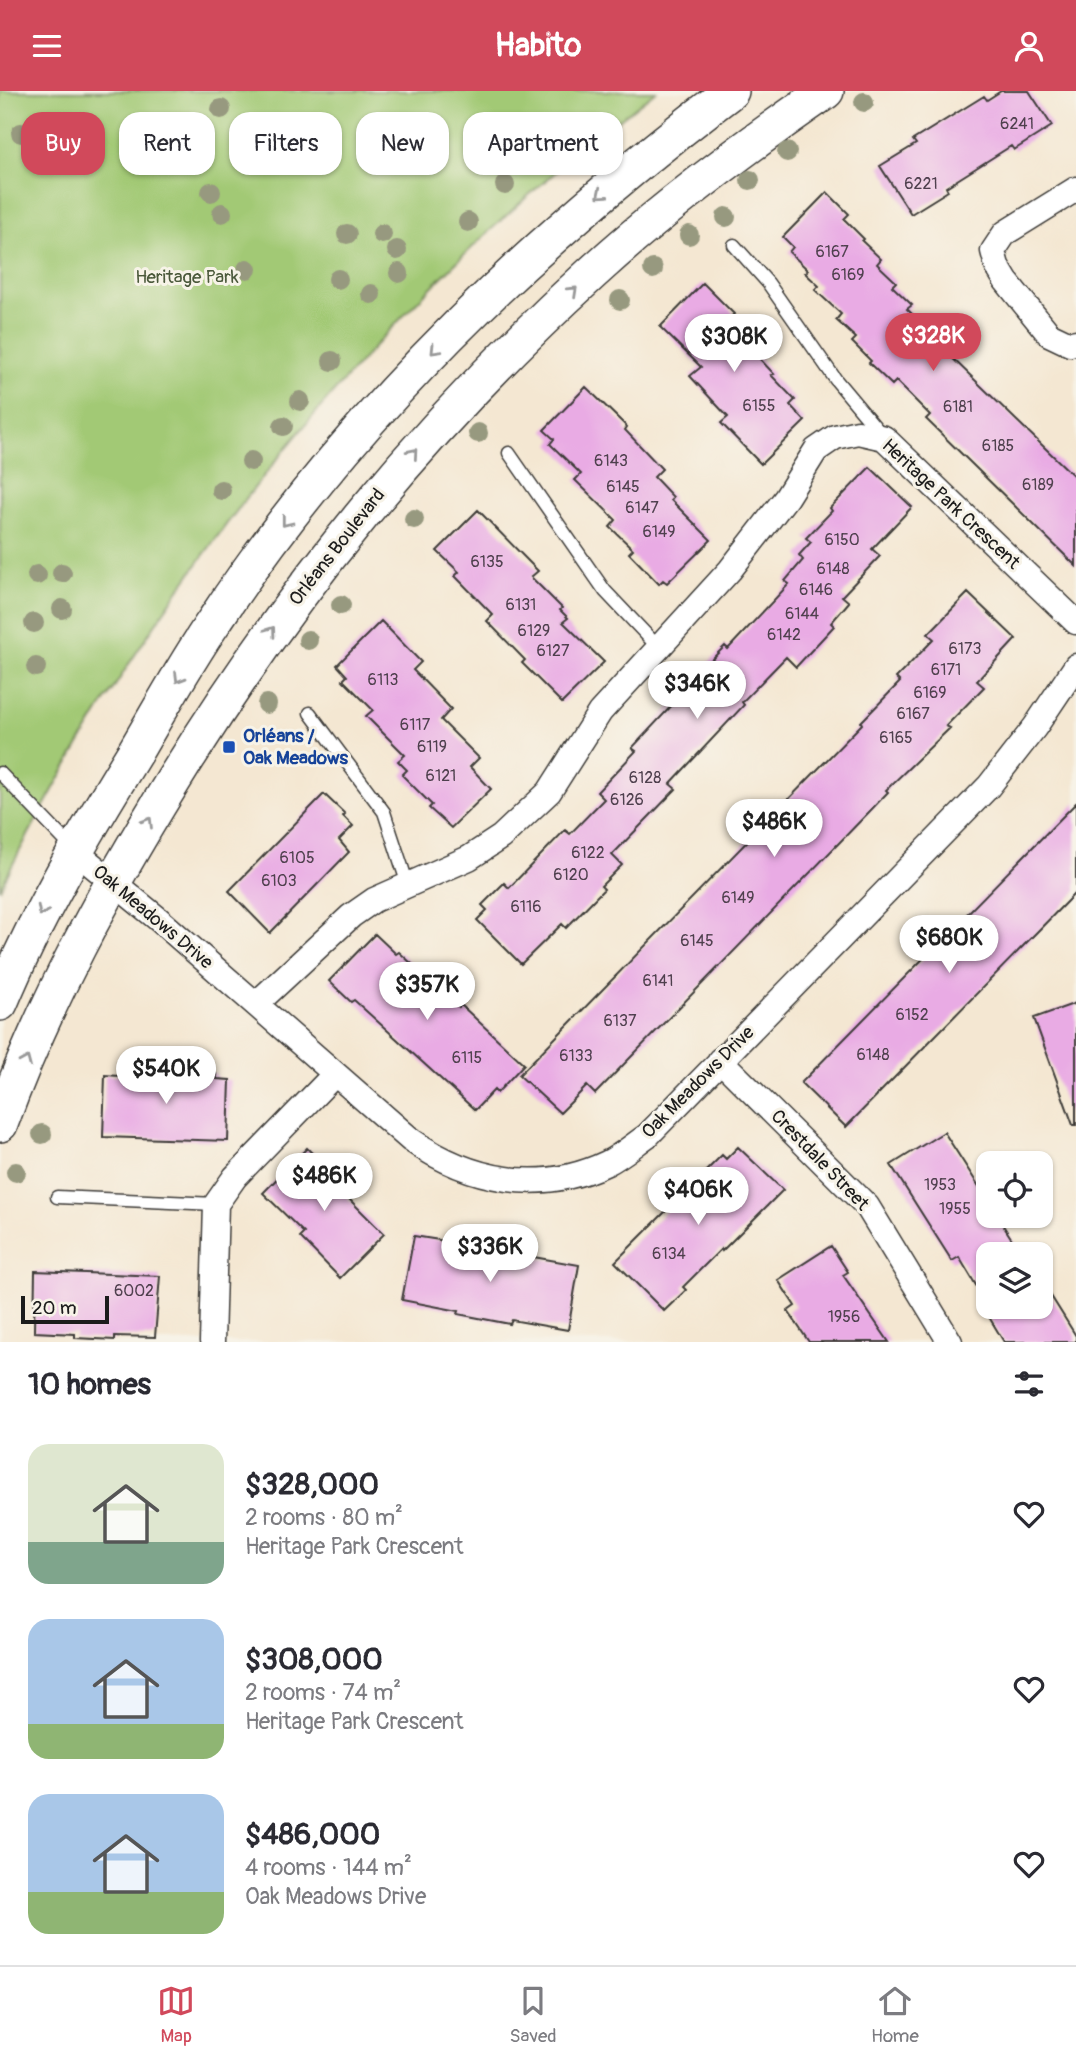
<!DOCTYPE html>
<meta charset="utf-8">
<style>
:root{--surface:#fff;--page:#f2f2f3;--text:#2b2b33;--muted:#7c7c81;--line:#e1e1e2;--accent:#d1495b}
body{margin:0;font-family:Pangolin,sans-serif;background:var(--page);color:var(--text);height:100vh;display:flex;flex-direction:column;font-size:26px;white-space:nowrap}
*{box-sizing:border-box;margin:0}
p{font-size:23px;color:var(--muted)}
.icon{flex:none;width:38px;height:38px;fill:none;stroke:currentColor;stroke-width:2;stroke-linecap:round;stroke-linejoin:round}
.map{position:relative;height:1251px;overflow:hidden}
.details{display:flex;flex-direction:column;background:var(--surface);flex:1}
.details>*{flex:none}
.hud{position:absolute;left:21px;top:21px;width:700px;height:63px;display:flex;gap:14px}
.fabs{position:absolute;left:976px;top:1060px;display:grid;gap:14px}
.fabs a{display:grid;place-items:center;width:77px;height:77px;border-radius:14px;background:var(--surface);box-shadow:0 2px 5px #0004;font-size:35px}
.scale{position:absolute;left:21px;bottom:18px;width:88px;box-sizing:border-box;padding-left:7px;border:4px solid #1c1c1c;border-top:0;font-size:19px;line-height:24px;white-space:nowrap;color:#1c1c1c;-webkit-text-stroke:5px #f7f3e8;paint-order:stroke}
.price{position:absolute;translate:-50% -60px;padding:0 16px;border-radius:24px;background:#fff;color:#222;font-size:23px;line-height:46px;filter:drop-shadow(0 2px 4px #0008)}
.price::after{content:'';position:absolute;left:50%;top:42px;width:21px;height:16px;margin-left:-10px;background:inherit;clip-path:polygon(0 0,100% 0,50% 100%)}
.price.current{background:var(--accent);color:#fff}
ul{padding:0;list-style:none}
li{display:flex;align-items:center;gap:21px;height:175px;padding:0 28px}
li span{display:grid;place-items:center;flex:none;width:196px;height:140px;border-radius:21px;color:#555}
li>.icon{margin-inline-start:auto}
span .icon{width:84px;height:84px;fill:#fffc;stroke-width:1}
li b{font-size:30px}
h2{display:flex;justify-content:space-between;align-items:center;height:84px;padding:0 28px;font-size:30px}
.chip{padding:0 24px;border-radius:21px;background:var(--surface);box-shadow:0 2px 5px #0004;font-size:24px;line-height:63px}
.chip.current{background:var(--accent);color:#fff}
header{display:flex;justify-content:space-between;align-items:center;height:91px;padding:0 28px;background:var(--accent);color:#fff;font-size:32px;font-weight:700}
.menu{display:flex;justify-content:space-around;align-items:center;height:98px;border-top:2px solid var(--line);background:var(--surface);font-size:19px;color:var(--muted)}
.menu a{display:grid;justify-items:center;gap:4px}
.menu .current{color:var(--accent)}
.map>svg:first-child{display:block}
.green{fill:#a2c974;stroke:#5f7248;stroke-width:2}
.building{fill:#e9abe4}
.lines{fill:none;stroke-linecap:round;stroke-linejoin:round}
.service-casing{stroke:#3c3a37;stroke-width:15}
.minor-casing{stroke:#3c3a37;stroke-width:27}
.secondary-casing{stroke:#3c3a37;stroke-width:38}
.service{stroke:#fff;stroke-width:12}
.minor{stroke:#fff;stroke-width:24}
.secondary{stroke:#fff;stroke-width:35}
.tree{fill:#97997f}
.oneway{stroke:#999}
.transit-dot{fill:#1a4fb4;stroke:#f7f3e8;stroke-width:2.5}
.labels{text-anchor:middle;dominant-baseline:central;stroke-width:6;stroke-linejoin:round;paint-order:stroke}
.number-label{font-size:16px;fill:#4f404e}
.park-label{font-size:19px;fill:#4b593b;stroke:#f7f3e8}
.street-label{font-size:19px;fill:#1c1c1c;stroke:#f7f3e8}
.transit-label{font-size:19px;font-weight:bold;fill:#164399;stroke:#f7f3e8;text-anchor:start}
</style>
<header><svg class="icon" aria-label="menu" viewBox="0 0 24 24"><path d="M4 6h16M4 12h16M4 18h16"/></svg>Habito<svg class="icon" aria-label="person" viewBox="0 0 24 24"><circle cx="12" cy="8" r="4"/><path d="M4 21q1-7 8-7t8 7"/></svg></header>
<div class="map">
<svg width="1076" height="1251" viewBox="0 0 1076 1251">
<rect width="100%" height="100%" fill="#f7f3e8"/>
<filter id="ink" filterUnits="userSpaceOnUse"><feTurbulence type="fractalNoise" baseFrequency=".0143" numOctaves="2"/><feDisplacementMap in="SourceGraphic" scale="14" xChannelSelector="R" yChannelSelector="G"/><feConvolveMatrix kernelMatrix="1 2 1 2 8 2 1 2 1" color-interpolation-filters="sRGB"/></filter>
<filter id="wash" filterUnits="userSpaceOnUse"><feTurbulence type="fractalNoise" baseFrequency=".00686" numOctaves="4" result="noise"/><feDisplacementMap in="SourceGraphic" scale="28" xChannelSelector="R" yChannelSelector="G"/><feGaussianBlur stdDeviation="1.57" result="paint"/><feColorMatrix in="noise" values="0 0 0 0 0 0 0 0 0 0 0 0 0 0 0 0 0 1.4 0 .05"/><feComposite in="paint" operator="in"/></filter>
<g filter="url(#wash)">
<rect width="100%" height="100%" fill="#f4e7d2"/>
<path class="green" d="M0,0h656c-278,210 -499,488 -656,798z"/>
<g id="blocks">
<path class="building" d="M1001,0h28l23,35 -38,24 -3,-4 -65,41 2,4 -37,23 -31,-48 36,-22 -3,-4 71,-44 3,4z
M827,101l22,22 -5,5 20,20 -2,2 19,18 -4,5 19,18 -4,4 20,19 -5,4 40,40 -2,2 131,127v88l-150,-147 4,-4 -34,-34 -4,4 -23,-22 2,-2 -19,-19 4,-4 -20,-18 5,-6 -26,-24 4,-4 -14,-13 3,-3 -19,-18 4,-5 -10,-10z
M703,192l31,31 -2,2 11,10 -2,3 23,25 -5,4 15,16 -3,1 24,25 -5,5 15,16 -44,43 -40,-41 7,-6 -38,-41 11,-9 -41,-40z
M586,296l41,40 -2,3 37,39 -8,8 19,20 -2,3 40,40 -44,43 -4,-3 -4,4 -30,-31 4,-4 -23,-22 6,-7 -41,-40 6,-6 -31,-30 4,-5 -10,-9z
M870,376l42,40 -40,42 8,7 -38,40 7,6 -18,21 3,3 -38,41 -10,-10 -44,45 2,3 -74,79 6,5 -64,66 10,10 -21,21 3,3 -38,39 -4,-4 -41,40 -44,-44 10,-10 -5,-5 22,-22 5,5 56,-58 5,4 34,-35 -7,-7 39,-41 -4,-3 74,-79 -2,-2 21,-21 3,3 61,-65 -4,-3 18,-21 -4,-5 12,-13 -5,-4 26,-27 -2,-3z
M478,419l60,61 -7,6 31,31 -2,2 8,8 -5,4 41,40 -42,41 -40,-40 3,-3 -38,-39 6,-6 -38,-39 4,-4 -22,-21z
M968,502l48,46 -39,42 7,6 -38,39 4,2 -64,62 2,2 -19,20 -274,282 -8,-8 -27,27 -41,-38 343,-351 -1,-2 39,-40 -4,-4 38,-39 -6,-5z
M381,530l40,41 -8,8 38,39 -10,11 38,38 -9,9 21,22 -40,39 -22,-20 3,-3 -30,-30 5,-5 -9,-9 7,-6 -39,-39 7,-6 -30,-30 4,-4 -10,-11z
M324,703l21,20 -2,2 10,10 -14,14 10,12 -79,81 -41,-42z
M1076,712v89l-230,235 -45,-44z
M375,843l21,20 3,-2 60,55 2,-2 63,59 -27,29 -3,-3 -19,20 -121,-110 -3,2 -22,-21z
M1076,912v122h-3l-39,-107z
M119,979l97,4 1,5 13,1 -2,61 -125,-4 2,-62 14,1z
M944,1041l45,70v14h8l25,39h-33v52l-30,-50 -7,4 -61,-96z
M738,1056l45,43 -61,61 -1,-2 -38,38 3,3 -22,21 -49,-49 107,-107 4,4z
M307,1057l41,42 -4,4 40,40 -44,44 -40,-41 4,-4 -41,-40z
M414,1145l57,9 -2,6 53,10v-6l57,10 -11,65 -56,-10 -2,4 -52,-10 1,-3 -57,-11z
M831,1155l17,26 -5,3 46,67h-80l-21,-31 7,-5 -17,-26z
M35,1180l125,5 -5,61 -40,-1v4l-40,-2v-4l-41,-2z
M1041,1189l35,56v6h-72l-21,-35h58z"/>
</g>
</g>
<g filter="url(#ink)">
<use href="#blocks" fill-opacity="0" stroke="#3c3a37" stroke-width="2"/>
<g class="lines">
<g class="service-casing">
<path id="service" d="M734,154l34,38 68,97 46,55
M509,362l96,138 54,57
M310,622l74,99 24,73
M0,682l75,78
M57,1106l159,7"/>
</g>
<g class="minor-casing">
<path id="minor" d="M1076,98l-71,44 -12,18 4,15 9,15 43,53 21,10 6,-2
M76,761l81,66 254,222c59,41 129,55 196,23 14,-7 28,-19 41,-28l341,-349 46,-59 41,-61
M256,913l95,-88 23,-16 95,-42 32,-21 48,-45 51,-80 130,-142 56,-72 30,-48 19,-13 23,-5 26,6 192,184
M720,969l147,146 83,136
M212,1251l4,-138 19,-27 100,-103"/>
</g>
<g class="secondary-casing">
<path id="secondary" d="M0,912c37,-89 85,-170 135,-251 26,-44 51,-90 80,-132 136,-207 320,-381 516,-529
M0,1033c44,-121 105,-233 173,-343 118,-191 252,-356 419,-508 73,-67 153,-126 234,-182"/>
</g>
<use href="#service" class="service"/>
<use href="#minor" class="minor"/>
<use href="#secondary" class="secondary"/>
</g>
<g class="tree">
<circle cx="864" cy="11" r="10"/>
<circle cx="221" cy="18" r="10"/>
<circle cx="572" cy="39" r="10"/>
<circle cx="21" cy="42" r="10"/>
<circle cx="787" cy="61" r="10"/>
<circle cx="194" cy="65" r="10"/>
<circle cx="539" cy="71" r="10"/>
<circle cx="750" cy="89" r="10"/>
<circle cx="505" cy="94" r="10"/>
<circle cx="211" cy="101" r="10"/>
<circle cx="222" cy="122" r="10"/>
<circle cx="726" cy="126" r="10"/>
<circle cx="468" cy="131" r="10"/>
<circle cx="347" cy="143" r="10"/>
<circle cx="382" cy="143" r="10"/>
<circle cx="689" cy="144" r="10"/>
<circle cx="397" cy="159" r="10"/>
<circle cx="247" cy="178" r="10"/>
<circle cx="653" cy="178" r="10"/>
<circle cx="399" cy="182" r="10"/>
<circle cx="338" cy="188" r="10"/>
<circle cx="371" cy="203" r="10"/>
<circle cx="620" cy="209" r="10"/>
<circle cx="332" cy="270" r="10"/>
<circle cx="300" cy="310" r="10"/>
<circle cx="283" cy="335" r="10"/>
<circle cx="478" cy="342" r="10"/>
<circle cx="251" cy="370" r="10"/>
<circle cx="221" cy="399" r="10"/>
<circle cx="414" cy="428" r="10"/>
<circle cx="62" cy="482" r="10"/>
<circle cx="37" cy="484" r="10"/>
<circle cx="341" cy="514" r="10"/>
<circle cx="62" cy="518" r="10"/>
<circle cx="34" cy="532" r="10"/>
<circle cx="308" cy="549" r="10"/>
<circle cx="36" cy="576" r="10"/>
<circle cx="267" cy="613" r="10"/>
<circle cx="42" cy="1043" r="10"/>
<circle cx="16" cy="1081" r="10"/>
</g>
<defs><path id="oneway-chevron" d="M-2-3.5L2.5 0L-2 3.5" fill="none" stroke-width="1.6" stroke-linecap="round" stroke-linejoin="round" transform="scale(1.75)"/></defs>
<g class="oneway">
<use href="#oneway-chevron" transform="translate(601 103) rotate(140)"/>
<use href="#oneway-chevron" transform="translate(573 200) rotate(-43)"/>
<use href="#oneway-chevron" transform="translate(435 259) rotate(134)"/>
<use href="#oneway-chevron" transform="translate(413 362) rotate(-49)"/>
<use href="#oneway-chevron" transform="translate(286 431) rotate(128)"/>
<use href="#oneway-chevron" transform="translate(271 540) rotate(-54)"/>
<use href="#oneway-chevron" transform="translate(179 587) rotate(121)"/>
<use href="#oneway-chevron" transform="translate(148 731) rotate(-59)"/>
<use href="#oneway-chevron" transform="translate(42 820) rotate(117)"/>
<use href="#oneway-chevron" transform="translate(26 970) rotate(-67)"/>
</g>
</g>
<rect class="transit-dot" x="222" y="649" width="14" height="14" rx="3.5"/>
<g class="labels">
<g class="number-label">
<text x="1017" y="33">6241</text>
<text x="921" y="93">6221</text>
<text x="832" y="161">6167</text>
<text x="848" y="184">6169</text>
<text x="759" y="315">6155</text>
<text x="958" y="316">6181</text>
<text x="998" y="355">6185</text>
<text x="611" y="370">6143</text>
<text x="1038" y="394">6189</text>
<text x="623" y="396">6145</text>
<text x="642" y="417">6147</text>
<text x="659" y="441">6149</text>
<text x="842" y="449">6150</text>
<text x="487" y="471">6135</text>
<text x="833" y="478">6148</text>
<text x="816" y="499">6146</text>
<text x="521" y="514">6131</text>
<text x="802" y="523">6144</text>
<text x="534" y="540">6129</text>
<text x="784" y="544">6142</text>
<text x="965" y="558">6173</text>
<text x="553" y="560">6127</text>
<text x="946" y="579">6171</text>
<text x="383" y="589">6113</text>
<text x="930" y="602">6169</text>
<text x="913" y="623">6167</text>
<text x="415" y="634">6117</text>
<text x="896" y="647">6165</text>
<text x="432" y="656">6119</text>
<text x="441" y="685">6121</text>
<text x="645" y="687">6128</text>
<text x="627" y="709">6126</text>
<text x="588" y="762">6122</text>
<text x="297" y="767">6105</text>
<text x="571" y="784">6120</text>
<text x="279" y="790">6103</text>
<text x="738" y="807">6149</text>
<text x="526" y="816">6116</text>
<text x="697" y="850">6145</text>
<text x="658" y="890">6141</text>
<text x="912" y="924">6152</text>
<text x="620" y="930">6137</text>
<text x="873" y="964">6148</text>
<text x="576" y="965">6133</text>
<text x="467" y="967">6115</text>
<text x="940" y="1094">1953</text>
<text x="955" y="1118">1955</text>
<text x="669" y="1163">6134</text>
<text x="134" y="1200">6002</text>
<text x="844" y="1226">1956</text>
</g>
<g class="park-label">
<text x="187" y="186">Heritage Park</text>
</g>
<g class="street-label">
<text transform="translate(951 413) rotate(43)">Heritage Park Crescent</text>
<text transform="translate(337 456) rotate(-52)">Orléans Boulevard</text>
<text transform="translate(153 826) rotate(40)">Oak Meadows Drive</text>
<text transform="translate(698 991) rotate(-45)">Oak Meadows Drive</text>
<text transform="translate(820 1069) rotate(46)">Crestdale Street</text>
</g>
<g class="transit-label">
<text x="243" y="645">Orléans /<tspan x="243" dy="22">Oak Meadows</tspan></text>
</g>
</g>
</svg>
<div class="fabs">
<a><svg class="icon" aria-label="locate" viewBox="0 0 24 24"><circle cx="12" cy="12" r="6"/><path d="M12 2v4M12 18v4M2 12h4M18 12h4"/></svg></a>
<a><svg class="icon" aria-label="layers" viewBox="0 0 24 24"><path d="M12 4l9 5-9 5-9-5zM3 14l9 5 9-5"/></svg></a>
</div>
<div class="scale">20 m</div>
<b class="price current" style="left:933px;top:282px">$328K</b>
<b class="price" style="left:734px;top:283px">$308K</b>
<b class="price" style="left:697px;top:630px">$346K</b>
<b class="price" style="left:774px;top:768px">$486K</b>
<b class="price" style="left:949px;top:884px">$680K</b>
<b class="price" style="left:427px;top:931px">$357K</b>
<b class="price" style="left:166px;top:1015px">$540K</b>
<b class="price" style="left:324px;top:1122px">$486K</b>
<b class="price" style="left:698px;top:1136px">$406K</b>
<b class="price" style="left:490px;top:1193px">$336K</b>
<div class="hud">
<a class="chip current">Buy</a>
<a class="chip">Rent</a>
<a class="chip">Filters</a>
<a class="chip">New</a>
<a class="chip">Apartment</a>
</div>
</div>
<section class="details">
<h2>10 homes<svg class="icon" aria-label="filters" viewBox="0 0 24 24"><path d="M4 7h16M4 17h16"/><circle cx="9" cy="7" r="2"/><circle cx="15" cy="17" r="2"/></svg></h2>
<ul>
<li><span style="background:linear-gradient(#dfe7d0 70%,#7fa58c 0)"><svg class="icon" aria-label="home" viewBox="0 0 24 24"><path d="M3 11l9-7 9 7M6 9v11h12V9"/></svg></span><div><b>$328,000</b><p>2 rooms · 80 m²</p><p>Heritage Park Crescent</p></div><svg class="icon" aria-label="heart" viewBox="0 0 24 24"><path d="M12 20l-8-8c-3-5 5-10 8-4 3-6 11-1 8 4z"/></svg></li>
<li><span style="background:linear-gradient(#a9c7e8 75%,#8fb573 0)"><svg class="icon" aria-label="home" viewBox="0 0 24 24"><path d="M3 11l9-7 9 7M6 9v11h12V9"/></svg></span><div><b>$308,000</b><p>2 rooms · 74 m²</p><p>Heritage Park Crescent</p></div><svg class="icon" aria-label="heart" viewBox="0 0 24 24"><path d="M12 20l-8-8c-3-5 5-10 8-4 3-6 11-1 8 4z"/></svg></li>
<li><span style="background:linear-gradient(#a9c7e8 70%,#8fb573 0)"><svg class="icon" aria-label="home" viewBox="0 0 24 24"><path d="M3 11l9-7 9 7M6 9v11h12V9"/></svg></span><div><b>$486,000</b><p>4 rooms · 144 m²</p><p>Oak Meadows Drive</p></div><svg class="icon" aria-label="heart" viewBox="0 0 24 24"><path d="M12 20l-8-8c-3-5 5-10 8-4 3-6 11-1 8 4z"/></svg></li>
</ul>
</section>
<nav class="menu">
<a class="current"><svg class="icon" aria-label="map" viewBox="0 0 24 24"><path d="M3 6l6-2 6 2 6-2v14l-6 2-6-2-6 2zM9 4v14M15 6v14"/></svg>Map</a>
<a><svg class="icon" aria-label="saved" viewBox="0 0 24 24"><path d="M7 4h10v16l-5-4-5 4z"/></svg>Saved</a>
<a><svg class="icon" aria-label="home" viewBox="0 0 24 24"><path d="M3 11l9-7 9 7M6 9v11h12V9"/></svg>Home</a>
</nav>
